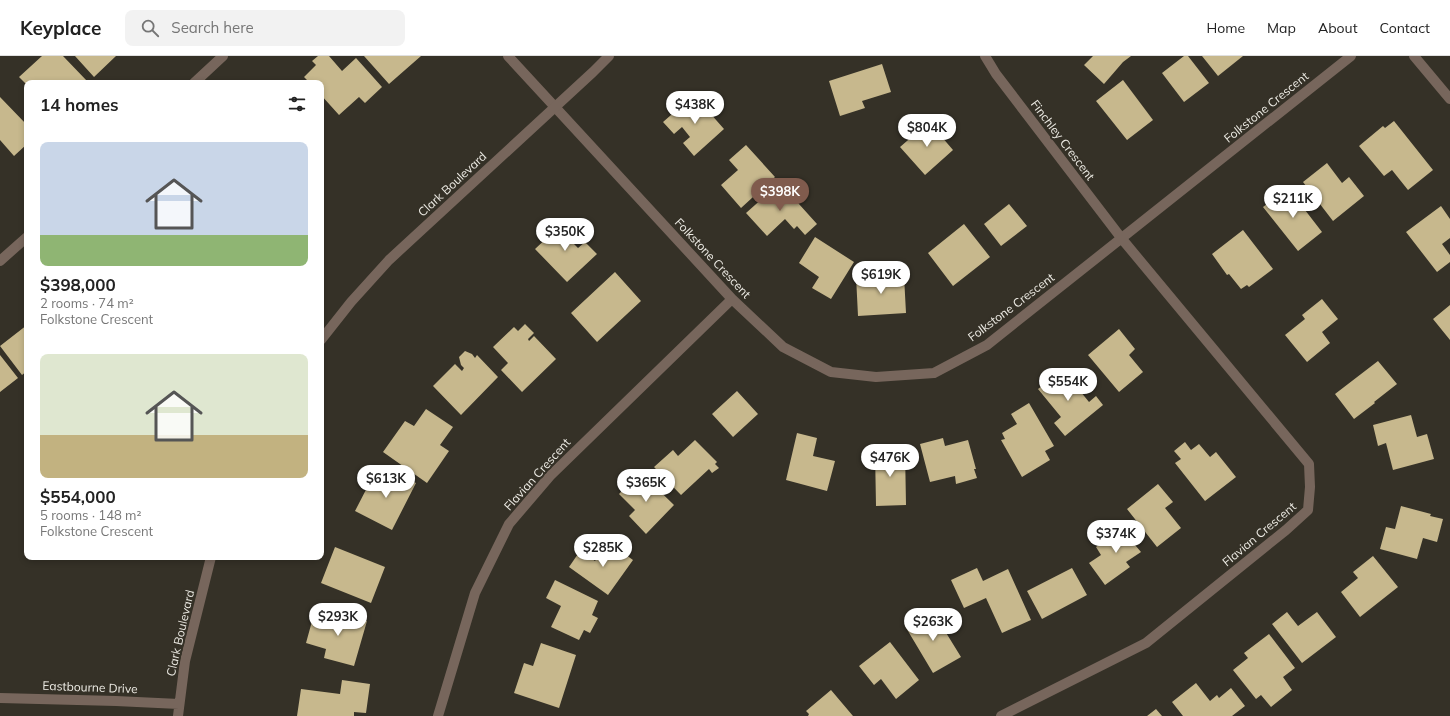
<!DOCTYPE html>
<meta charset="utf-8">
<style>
:root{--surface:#fff;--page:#f2f2f2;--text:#222;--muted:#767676;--line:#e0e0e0;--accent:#805b4d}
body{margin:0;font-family:Mulish,sans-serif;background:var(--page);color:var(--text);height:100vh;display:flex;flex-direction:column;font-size:15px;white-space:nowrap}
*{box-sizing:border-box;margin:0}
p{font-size:13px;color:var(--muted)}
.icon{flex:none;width:22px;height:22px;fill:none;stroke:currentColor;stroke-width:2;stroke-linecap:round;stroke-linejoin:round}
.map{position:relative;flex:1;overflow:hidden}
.drawer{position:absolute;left:24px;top:24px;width:300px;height:480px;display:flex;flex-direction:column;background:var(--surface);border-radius:8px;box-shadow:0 2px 6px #0003}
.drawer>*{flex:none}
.price{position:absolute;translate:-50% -34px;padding:0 9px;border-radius:14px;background:#fff;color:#222;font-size:13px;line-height:26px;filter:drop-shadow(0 1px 2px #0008)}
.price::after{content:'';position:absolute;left:50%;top:24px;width:12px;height:9px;margin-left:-6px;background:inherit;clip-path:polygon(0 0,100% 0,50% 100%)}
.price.current{background:var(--accent);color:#fff}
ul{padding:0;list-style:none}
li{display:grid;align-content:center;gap:8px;height:212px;padding:0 16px}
li span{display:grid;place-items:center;height:124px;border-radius:8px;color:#555}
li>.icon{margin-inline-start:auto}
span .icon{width:72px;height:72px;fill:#fffc;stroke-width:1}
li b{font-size:17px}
h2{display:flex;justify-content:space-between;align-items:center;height:48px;padding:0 16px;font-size:17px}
header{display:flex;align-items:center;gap:24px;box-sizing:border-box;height:56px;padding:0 20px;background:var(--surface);border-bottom:1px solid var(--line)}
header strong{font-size:19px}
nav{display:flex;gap:22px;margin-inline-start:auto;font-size:14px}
.search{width:280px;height:36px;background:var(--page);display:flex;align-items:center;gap:10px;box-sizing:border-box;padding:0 14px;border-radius:8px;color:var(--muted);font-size:15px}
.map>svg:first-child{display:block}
.building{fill:#c7b88d}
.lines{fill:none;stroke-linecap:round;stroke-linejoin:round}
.minor{stroke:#77665c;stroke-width:10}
.tertiary{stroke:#77665c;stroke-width:10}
.labels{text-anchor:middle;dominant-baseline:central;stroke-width:4;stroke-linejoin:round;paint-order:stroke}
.street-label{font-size:12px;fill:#eeece5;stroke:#353127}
</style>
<header>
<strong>Keyplace</strong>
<div class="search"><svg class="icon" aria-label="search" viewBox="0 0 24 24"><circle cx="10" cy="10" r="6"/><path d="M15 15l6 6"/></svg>Search here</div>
<nav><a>Home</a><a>Map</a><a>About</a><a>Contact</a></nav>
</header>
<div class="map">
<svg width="1450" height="660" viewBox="0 0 1450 660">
<rect width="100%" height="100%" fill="#353127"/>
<path class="building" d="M42,0h21l24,25 -1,2h-59v2l-8,-8z
M75,0h41l-22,21z
M318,0h11l13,15 14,-13 26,29 -17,16 -6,-6 -20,18 -18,-20v-12h-11l-6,-6 12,-12 -4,-4z
M364,0h57l-32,28z
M1093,0h38l-8,6 -19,22 -20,-19z
M1184,0h4l21,27 -25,19 -22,-29z
M1202,0h41l-25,20z
M882,8l9,28 -29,9 3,7 -25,8 -11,-35z
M1123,24l30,40 -26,20 -31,-39z
M694,39l30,34 -30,27 -11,-13 7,-6 -8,-10 -8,7 -11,-12z
M0,41l27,28v19l-13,12 -14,-16z
M1394,65l39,49 -25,20 -16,-20 -8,6 -25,-30 24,-20 2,2z
M929,66l24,28 -28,25 -25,-28z
M746,89l29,32 -34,31 -20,-23 17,-15 -9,-10z
M1327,107l15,20 7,-6 15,19 -31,25 -30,-39z
M780,127l37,41 -12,11 -8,-9 -3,3 -9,-10 -18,17 -21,-23z
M1288,132l34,44 -24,19 -35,-44z
M1009,148l18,22 -26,20 -17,-22z
M1441,150l9,13v19l-8,6 8,11v7l-13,10 -31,-40z
M566,164l11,12 -7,8 8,8 7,-6 12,12 -30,28 -32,-33z
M964,168l26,33 -37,29 -25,-33z
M1243,174l30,39 -24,18 -2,-2 -6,4 -12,-15 -2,1 -15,-21z
M815,181l39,25 -23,37 -19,-11 7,-11 -20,-14z
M615,216l26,29 -44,41 -26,-29z
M875,218v4l29,-2 2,37 -48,3 -2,-40z
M1322,243l16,20 -16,13 8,11 -23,19 -22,-27 20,-16 -3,-4z
M1450,249v35l-17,-21z
M525,268l9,9 -6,6 1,2 5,-5 22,23 -34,33 -21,-22 7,-7 -15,-16 21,-20 4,4z
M27,269v46l-5,4 -22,-29z
M1119,273l16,20 -6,6 14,17 -24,20 -31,-37z
M465,295l7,3 3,4 2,-3 21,22 -37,38 -28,-29 22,-22 7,7 2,-3 -3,-3 -2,-8z
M0,299l18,23 -18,14z
M1378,305l19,23 -23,18 1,1 -21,16 -19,-25z
M1063,314l26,32 7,-6 7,9 -38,31 -11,-13 7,-6 -23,-28z
M737,335l21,23 -25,23 -21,-23z
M1029,347l25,43 -9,5 5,9 -28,17 -21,-37 4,-1 -3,-6 15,-9 -6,-10z
M426,353l27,18 -13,18 9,6 -22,32 -44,-31 22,-31 9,5z
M1411,359l6,22 10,-3 7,25 -41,11 -7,-27 -8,3 -5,-21z
M797,377l20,5 -4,18 22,5 -8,30 -41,-11z
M943,382l2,8 23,-6 8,29h-2l3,9 -21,6 -1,-8 -25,6 -10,-38z
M695,384l22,22 -2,2 4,4 -7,5 -3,-4 -28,26 -27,-28 19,-17 5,6z
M1185,386l6,8 8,-6 11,13 6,-5 20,25 -31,24 -30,-38 6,-4 -7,-8z
M905,394l1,55 -30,1 -1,-55z
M388,413l28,14 -24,47 -37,-19 15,-29 9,5z
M640,416l34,33 -28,29 -17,-18 6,-6 -16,-16z
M1158,428l15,18 -8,6 16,20 -24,19 -30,-38z
M1401,450l30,8 -1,2 13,3 -6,23 -14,-4 -6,21 -37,-10 6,-22 9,2z
M1127,467l13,18 -5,4 6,7 -15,10 4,5 -25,18 -16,-22 12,-8 -5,-8z
M608,486l25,18 -25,35 -39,-28 11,-16 15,10z
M335,491l50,20 -14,36 -50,-20z
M1373,500l25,31 -38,30 -19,-25 17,-14 -5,-6z
M977,512l6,13 25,-12 23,51 -29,13 -16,-35 -22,10 -13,-28z
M1072,512l15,27 -45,24 -15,-28z
M555,524l43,21 -6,14 6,3 -8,15 -6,-3 -5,10 -28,-13 10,-21 -15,-8z
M932,554l29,47 -28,16 -28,-47z
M1287,556l11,14 19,-14 19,25 -34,26 -30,-39z
M336,557l31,8 -13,45 -30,-8 2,-9 -20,-6 8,-29 20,6z
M1269,578l26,34 -12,9 9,13 -21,17 -10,-12 -5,4 -23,-29 15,-12 -4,-5z
M890,586l29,38 -23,19 -15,-20 -7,6 -15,-19z
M541,587l35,12 -17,53 -45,-15 10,-30 9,3z
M342,624l28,4 -4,29 -12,-1v4h-57l4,-27 39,5z
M1196,627l14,18 7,-6 2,3 12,-10 14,18 -13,10h-49l-11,-14z
M831,634l22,26h-45l1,-2 -3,-3z
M1156,653l6,7h-15z"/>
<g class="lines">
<path class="minor" d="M508,0l224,243 51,48 48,25 45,5 58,-4 53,-28 364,-289
M985,0l11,18 126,165 187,225 1,23 -2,23 -22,20 -140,113 -145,73
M1414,0l36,43
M194,27l29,-27
M0,205l27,-24
M438,660l37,-123 34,-69 41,-48 182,-177"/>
<path class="tertiary" d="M321,284l30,-38 38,-42 204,-188 16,-16
M0,642l116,3 63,3
M178,660l7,-55 26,-104"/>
</g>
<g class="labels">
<g class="street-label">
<text transform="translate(1266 51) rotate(-39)">Folkstone Crescent</text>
<text transform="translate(1063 84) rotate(53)">Finchley Crescent</text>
<text transform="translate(452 128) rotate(-43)">Clark Boulevard</text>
<text transform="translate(713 202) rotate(47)">Folkstone Crescent</text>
<text transform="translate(1011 251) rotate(-37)">Folkstone Crescent</text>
<text transform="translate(537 418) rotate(-48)">Flavian Crescent</text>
<text transform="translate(1259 478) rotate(-40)">Flavian Crescent</text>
<text transform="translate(180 577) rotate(-77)">Clark Boulevard</text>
<text transform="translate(90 631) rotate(2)">Eastbourne Drive</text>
</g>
</g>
</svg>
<b class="price" style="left:695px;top:69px">$438K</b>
<b class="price" style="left:927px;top:92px">$804K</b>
<b class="price current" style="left:780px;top:156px">$398K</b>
<b class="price" style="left:1293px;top:163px">$211K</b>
<b class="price" style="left:565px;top:196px">$350K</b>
<b class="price" style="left:881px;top:239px">$619K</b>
<b class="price" style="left:1068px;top:346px">$554K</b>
<b class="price" style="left:890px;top:422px">$476K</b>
<b class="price" style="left:386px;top:443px">$613K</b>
<b class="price" style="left:646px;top:447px">$365K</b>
<b class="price" style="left:1116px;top:498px">$374K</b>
<b class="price" style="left:603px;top:512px">$285K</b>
<b class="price" style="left:338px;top:581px">$293K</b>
<b class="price" style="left:933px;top:586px">$263K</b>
<section class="drawer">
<h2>14 homes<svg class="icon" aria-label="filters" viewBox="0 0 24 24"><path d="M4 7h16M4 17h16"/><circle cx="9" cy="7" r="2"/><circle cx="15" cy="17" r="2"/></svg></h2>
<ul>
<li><span style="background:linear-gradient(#c9d6e8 75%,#8fb573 0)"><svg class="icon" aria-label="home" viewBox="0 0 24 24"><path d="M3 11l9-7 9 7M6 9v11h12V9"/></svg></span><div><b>$398,000</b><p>2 rooms · 74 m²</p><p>Folkstone Crescent</p></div></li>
<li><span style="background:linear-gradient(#dfe7d0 65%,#c2b280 0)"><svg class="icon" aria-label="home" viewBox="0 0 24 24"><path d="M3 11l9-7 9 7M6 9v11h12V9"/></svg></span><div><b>$554,000</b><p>5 rooms · 148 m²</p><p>Folkstone Crescent</p></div></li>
</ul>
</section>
</div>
